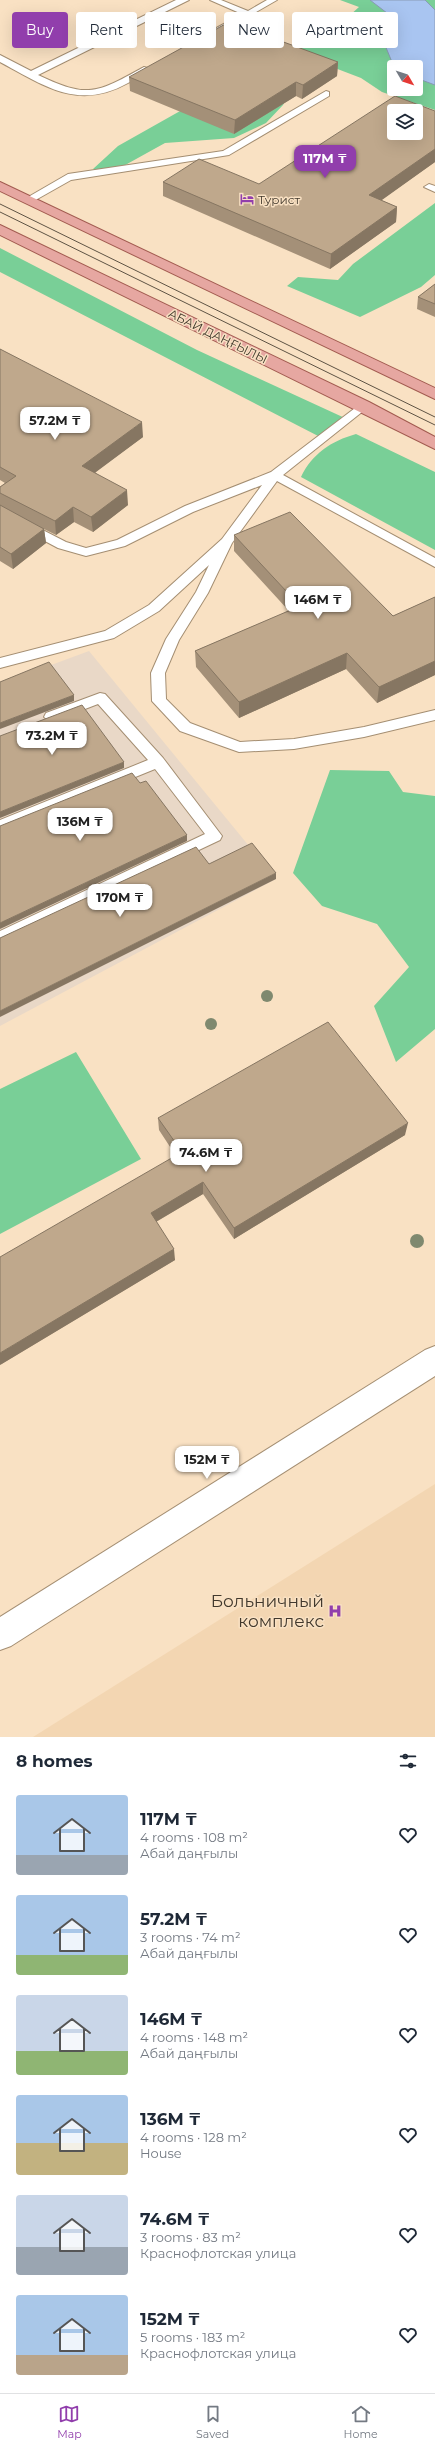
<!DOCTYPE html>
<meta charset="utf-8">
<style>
:root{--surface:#fff;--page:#f6f6f7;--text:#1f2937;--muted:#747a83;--line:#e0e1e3;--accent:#913eac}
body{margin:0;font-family:Montserrat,sans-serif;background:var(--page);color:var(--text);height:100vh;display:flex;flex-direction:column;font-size:15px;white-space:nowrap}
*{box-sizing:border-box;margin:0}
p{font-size:13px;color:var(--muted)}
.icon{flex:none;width:22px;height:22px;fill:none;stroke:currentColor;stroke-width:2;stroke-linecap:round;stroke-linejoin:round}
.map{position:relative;height:1737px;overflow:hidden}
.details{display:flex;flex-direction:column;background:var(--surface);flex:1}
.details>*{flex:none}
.hud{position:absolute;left:12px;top:12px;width:411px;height:36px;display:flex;gap:8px}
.needle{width:26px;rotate:129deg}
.tools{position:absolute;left:387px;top:60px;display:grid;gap:8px}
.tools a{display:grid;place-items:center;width:36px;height:36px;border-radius:4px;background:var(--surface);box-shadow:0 4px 16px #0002;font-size:20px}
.price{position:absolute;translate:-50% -34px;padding:0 9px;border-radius:8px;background:#fff;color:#222;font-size:13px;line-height:26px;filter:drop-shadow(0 1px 2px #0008)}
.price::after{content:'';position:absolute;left:50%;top:24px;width:12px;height:9px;margin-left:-6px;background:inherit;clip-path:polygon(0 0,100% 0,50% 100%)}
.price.on{background:var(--accent);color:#fff}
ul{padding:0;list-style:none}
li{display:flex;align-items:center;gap:12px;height:100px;padding:0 16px}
li span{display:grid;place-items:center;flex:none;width:112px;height:80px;border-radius:4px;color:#555}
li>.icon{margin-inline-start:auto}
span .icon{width:48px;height:48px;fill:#fffc;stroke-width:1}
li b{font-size:17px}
h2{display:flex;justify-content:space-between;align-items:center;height:48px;padding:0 16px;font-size:17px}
.chip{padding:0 14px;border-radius:4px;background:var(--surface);box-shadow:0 4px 16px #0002;font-size:14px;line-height:36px}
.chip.on{background:var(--accent);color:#fff}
.tabs{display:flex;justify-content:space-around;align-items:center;height:56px;border-top:1px solid var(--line);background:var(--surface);font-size:11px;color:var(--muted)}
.tabs a{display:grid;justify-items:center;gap:2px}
.tabs .on{color:var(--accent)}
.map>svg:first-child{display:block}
.built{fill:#f3d6b2}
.industrial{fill:#e9d8c7}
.green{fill:#79cf97;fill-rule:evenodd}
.water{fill:#a9c5f1;stroke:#8a9bb6}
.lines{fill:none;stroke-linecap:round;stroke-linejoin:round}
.service-casing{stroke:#a48e72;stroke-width:2}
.minor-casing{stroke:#a48e72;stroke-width:2}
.primary-casing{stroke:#a25b50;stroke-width:2}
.service{fill:#fff;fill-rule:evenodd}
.minor{fill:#fff;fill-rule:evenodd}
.primary{fill:#e6a7a1;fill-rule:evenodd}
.tram{stroke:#5e5344;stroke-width:1}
.tree{fill:#7f896f}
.wall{fill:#a49078}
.shaded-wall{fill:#867662}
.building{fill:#bfa88c;stroke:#867662;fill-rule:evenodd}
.labels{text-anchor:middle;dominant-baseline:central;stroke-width:3;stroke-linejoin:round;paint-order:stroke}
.far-poi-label{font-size:12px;fill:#42392d;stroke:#f9e1c3;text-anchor:start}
.far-street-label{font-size:12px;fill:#42392d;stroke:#f9e1c3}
.near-poi-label{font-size:17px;fill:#42392d;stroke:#f9e1c3;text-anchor:end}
</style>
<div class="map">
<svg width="435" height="1737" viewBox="0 0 435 1737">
<rect width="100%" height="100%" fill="#f9e1c3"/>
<path class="built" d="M435,1484v253h-402z"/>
<path class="industrial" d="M89,651l187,228 -276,147v-342z"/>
<path class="green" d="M340,0h95v110l-53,-18 -21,-14 -34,-13 -39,31 -5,9 -17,18 -32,15 -69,5 -56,31 -16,-5 25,-23 231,-130 10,-9zM394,67h22v22h-22z
M435,203v72l-14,12 -61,30 -73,-31 11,-9 40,3 15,-16z
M0,248l197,102 150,69 -25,19 -322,-166z
M356,434l79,38v78l-134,-73c11,-23 30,-36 55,-43z
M330,770l59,1 14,21 32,4v233l-39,33 -22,-56 35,-39 -32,-43 -55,-18 -29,-33z
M76,1052l65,107 -141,75v-145z"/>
<path class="water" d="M370,0h55l10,10v75l-19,-7v-11h-19l-5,-5 -10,-24 14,-18z"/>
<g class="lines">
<g class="service-casing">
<path id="service" d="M176,0h13l-151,75c50,24 59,18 106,-8l7,2c-5,6 -16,10 -23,14 -50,28 -83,3 -128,-21v-7l31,16z
M210,0h11l27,11 19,-11h10l-63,36 -4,-3 1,-2 31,-17z
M326,91l3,1v4l-100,59 -158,25 -39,22 -9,-2 45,-26 155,-23z
M429,184l6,2v6l-11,-5z
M363,402l4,2v4l-84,67 152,83v9l-158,-86 -45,62 -24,50 -29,47 -14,33 1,26 24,24 50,19 54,-3 70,-12 71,-17v10l-71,17 -70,12 -55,3 -59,-21 -28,-30 -1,-28 15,-34 30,-47 13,-27 -50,46 -45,27 -114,30v-10l105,-27 44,-26 73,-66 40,-54 -69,27 -68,34 -39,10 -28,-8 -58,-31v-9l66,34 20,6 31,-8 68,-34 86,-34z
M100,693l5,1 58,64 59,78 -2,4 -220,104v-13l205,-97 -50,-65 -155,63v-12l148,-60 -50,-56 -47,18 -7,-5 2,-4z"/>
</g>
<g class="minor-casing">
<path id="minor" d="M435,1346v30l-424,270 -11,4v-33l425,-267z"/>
</g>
<g class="primary-casing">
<path id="primary" d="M0,182l435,206v11l-435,-208z
M0,225l369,177 66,35v12l-435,-214z"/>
</g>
<use href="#service" class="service"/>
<use href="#minor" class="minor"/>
<use href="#primary" class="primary"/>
<path class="tram" d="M0,204l435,213
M0,212l435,213"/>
</g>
<g class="tree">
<circle cx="267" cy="996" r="6"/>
<circle cx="211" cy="1024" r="6"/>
<circle cx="417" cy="1241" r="7"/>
</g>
<path class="wall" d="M338,62l-1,14 -35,23 -6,-3 -62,38 -104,-43 -1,-14z
M435,111v51l-54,38 16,7 -1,15 -66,47 -167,-73v-14l96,2z
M435,284v33l-18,-8 1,-12z
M0,349l143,88 -48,35 33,33 -35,27 -19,-10 -18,13 -12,-6 2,14 -33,26 -13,-8v-74l5,-4 -5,-3z
M234,535l159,81 42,-19v78l-58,28 -31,-34 -107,49 -43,-51 -1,-16 94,-40 -55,-60z
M158,1118l247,17 -171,104 -31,-45 -47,28 19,38 -175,105 176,-209 -17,-26z"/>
<path class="shaded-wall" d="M338,62l-1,14 -35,23 1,-14z
M296,82v14l-62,38 1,-14z
M435,149v13l-67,48 1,-15z
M397,207l-1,15 -66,47 1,-15z
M142,422l1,15 -59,44 -2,-15z
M127,490l1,15 -35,27 -2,-15z
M73,507l1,15 -18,13 -1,-14z
M44,529l2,14 -33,26 -2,-15z
M347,653l-1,16 -107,49v-16z
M435,661v14l-58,28 2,-16z
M74,695v6l-74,28v-6z
M124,762v6l-124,50v-6z
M187,835v6l-187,88v-6z
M276,873v6l-276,138v-6z
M408,1123l-3,12 -171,104v-11z
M203,1182v12l-51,30 -1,-11z
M174,1249l1,11 -175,105v-12z"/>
<path class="building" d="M229,22l109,40 -35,23 -7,-3 -61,38 -106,-43z
M395,96l40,15v38l-66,46 28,12 -66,47 -168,-72 36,-23 60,25zM394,111h22v22h-22z
M435,284v20l-17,-7z
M0,349l142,73 -60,44 45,24 -36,27 -18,-10 -18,14 -55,-28v-6l16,-11 -16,-9z
M0,505l44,24 -33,25 -11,-7z
M290,512l103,104 42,-19v64l-56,26 -32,-34 -108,49 -44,-51 105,-45 -66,-71z
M49,662l25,33 -74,28v-41z
M82,705l42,57 -124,50v-76z
M132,773l8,10 6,-2 41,54 -187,88v-97z
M252,843l24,30 -276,138v-73l196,-91 13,17z
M328,1022l80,101 -174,105 -31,-46 -52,31 23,36 -174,104v-96l182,-105 -24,-34z"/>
<defs>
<g id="hotel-bare" transform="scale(1.08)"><path d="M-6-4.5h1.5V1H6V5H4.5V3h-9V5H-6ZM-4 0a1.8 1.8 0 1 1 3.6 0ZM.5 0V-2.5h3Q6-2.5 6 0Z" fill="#913eac" stroke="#f9e1c3" stroke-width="2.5" paint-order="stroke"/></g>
<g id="hospital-bare" transform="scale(1.08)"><path d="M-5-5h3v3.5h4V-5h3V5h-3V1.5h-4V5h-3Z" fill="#913eac" stroke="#f9e1c3" stroke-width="2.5" paint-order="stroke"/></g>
</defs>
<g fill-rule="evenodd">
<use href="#hotel-bare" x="247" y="199"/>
<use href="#hospital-bare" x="335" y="1611"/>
</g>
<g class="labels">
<g class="far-poi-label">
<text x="258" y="199">Турист</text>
</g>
<g class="far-street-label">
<text transform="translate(218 336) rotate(26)">АБАЙ ДАҢҒЫЛЫ</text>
</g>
<g class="near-poi-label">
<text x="324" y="1601">Больничный<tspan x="324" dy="20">комплекс</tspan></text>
</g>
</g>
</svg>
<div class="tools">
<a><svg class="needle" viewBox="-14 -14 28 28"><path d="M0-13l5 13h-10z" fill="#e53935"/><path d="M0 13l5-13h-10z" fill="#747a83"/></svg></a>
<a><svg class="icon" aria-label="layers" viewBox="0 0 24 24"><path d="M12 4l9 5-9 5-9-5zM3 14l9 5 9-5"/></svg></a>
</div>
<b class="price on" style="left:325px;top:179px">117M ₸</b>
<b class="price" style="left:55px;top:441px">57.2M ₸</b>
<b class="price" style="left:318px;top:620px">146M ₸</b>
<b class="price" style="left:52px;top:756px">73.2M ₸</b>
<b class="price" style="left:80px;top:842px">136M ₸</b>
<b class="price" style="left:120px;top:918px">170M ₸</b>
<b class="price" style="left:206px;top:1173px">74.6M ₸</b>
<b class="price" style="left:207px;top:1480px">152M ₸</b>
<div class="hud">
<a class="chip on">Buy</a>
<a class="chip">Rent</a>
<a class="chip">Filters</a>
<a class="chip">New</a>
<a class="chip">Apartment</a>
</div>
</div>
<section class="details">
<h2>8 homes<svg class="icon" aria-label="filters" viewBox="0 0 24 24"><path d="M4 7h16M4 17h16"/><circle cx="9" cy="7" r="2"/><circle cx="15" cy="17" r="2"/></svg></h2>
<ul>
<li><span style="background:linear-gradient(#a9c7e8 75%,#9aa5b1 0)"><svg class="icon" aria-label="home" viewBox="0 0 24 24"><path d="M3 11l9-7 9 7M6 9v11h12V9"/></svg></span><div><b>117M ₸</b><p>4 rooms · 108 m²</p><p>Абай даңғылы</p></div><svg class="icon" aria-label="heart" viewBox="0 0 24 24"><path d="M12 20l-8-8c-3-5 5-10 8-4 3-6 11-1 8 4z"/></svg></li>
<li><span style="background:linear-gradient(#a9c7e8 75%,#8fb573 0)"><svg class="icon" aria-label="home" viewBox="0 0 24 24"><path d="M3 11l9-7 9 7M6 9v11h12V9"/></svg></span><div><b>57.2M ₸</b><p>3 rooms · 74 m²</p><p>Абай даңғылы</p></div><svg class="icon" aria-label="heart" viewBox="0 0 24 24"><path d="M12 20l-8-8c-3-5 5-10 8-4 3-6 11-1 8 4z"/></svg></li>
<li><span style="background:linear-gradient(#c9d6e8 70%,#8fb573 0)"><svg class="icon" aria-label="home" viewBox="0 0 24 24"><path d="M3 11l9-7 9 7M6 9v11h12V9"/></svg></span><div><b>146M ₸</b><p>4 rooms · 148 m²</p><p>Абай даңғылы</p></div><svg class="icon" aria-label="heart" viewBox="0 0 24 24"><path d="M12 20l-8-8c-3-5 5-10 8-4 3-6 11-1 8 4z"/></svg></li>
<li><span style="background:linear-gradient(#a9c7e8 60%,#c2b280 0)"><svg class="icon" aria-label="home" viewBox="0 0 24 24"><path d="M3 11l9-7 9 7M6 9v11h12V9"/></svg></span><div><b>136M ₸</b><p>4 rooms · 128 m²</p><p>House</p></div><svg class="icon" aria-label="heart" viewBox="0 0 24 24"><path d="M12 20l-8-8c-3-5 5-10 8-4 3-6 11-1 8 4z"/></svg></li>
<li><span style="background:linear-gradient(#c9d6e8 65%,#9aa5b1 0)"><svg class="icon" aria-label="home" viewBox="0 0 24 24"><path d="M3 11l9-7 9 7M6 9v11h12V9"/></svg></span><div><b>74.6M ₸</b><p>3 rooms · 83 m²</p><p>Краснофлотская улица</p></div><svg class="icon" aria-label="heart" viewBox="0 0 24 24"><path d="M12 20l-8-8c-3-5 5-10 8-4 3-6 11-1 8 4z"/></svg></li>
<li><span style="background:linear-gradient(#a9c7e8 75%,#b9a48a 0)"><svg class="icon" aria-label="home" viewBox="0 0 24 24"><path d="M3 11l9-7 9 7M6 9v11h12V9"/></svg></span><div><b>152M ₸</b><p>5 rooms · 183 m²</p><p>Краснофлотская улица</p></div><svg class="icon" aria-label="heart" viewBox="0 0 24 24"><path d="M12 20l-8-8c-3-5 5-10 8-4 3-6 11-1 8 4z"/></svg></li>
</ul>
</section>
<nav class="tabs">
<a class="on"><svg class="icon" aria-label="map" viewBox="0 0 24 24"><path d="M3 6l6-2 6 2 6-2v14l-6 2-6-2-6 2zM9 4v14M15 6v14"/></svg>Map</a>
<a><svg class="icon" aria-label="saved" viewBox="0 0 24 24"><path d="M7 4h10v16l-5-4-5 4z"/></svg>Saved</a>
<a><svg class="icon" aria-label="home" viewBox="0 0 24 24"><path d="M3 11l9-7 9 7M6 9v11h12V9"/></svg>Home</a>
</nav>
